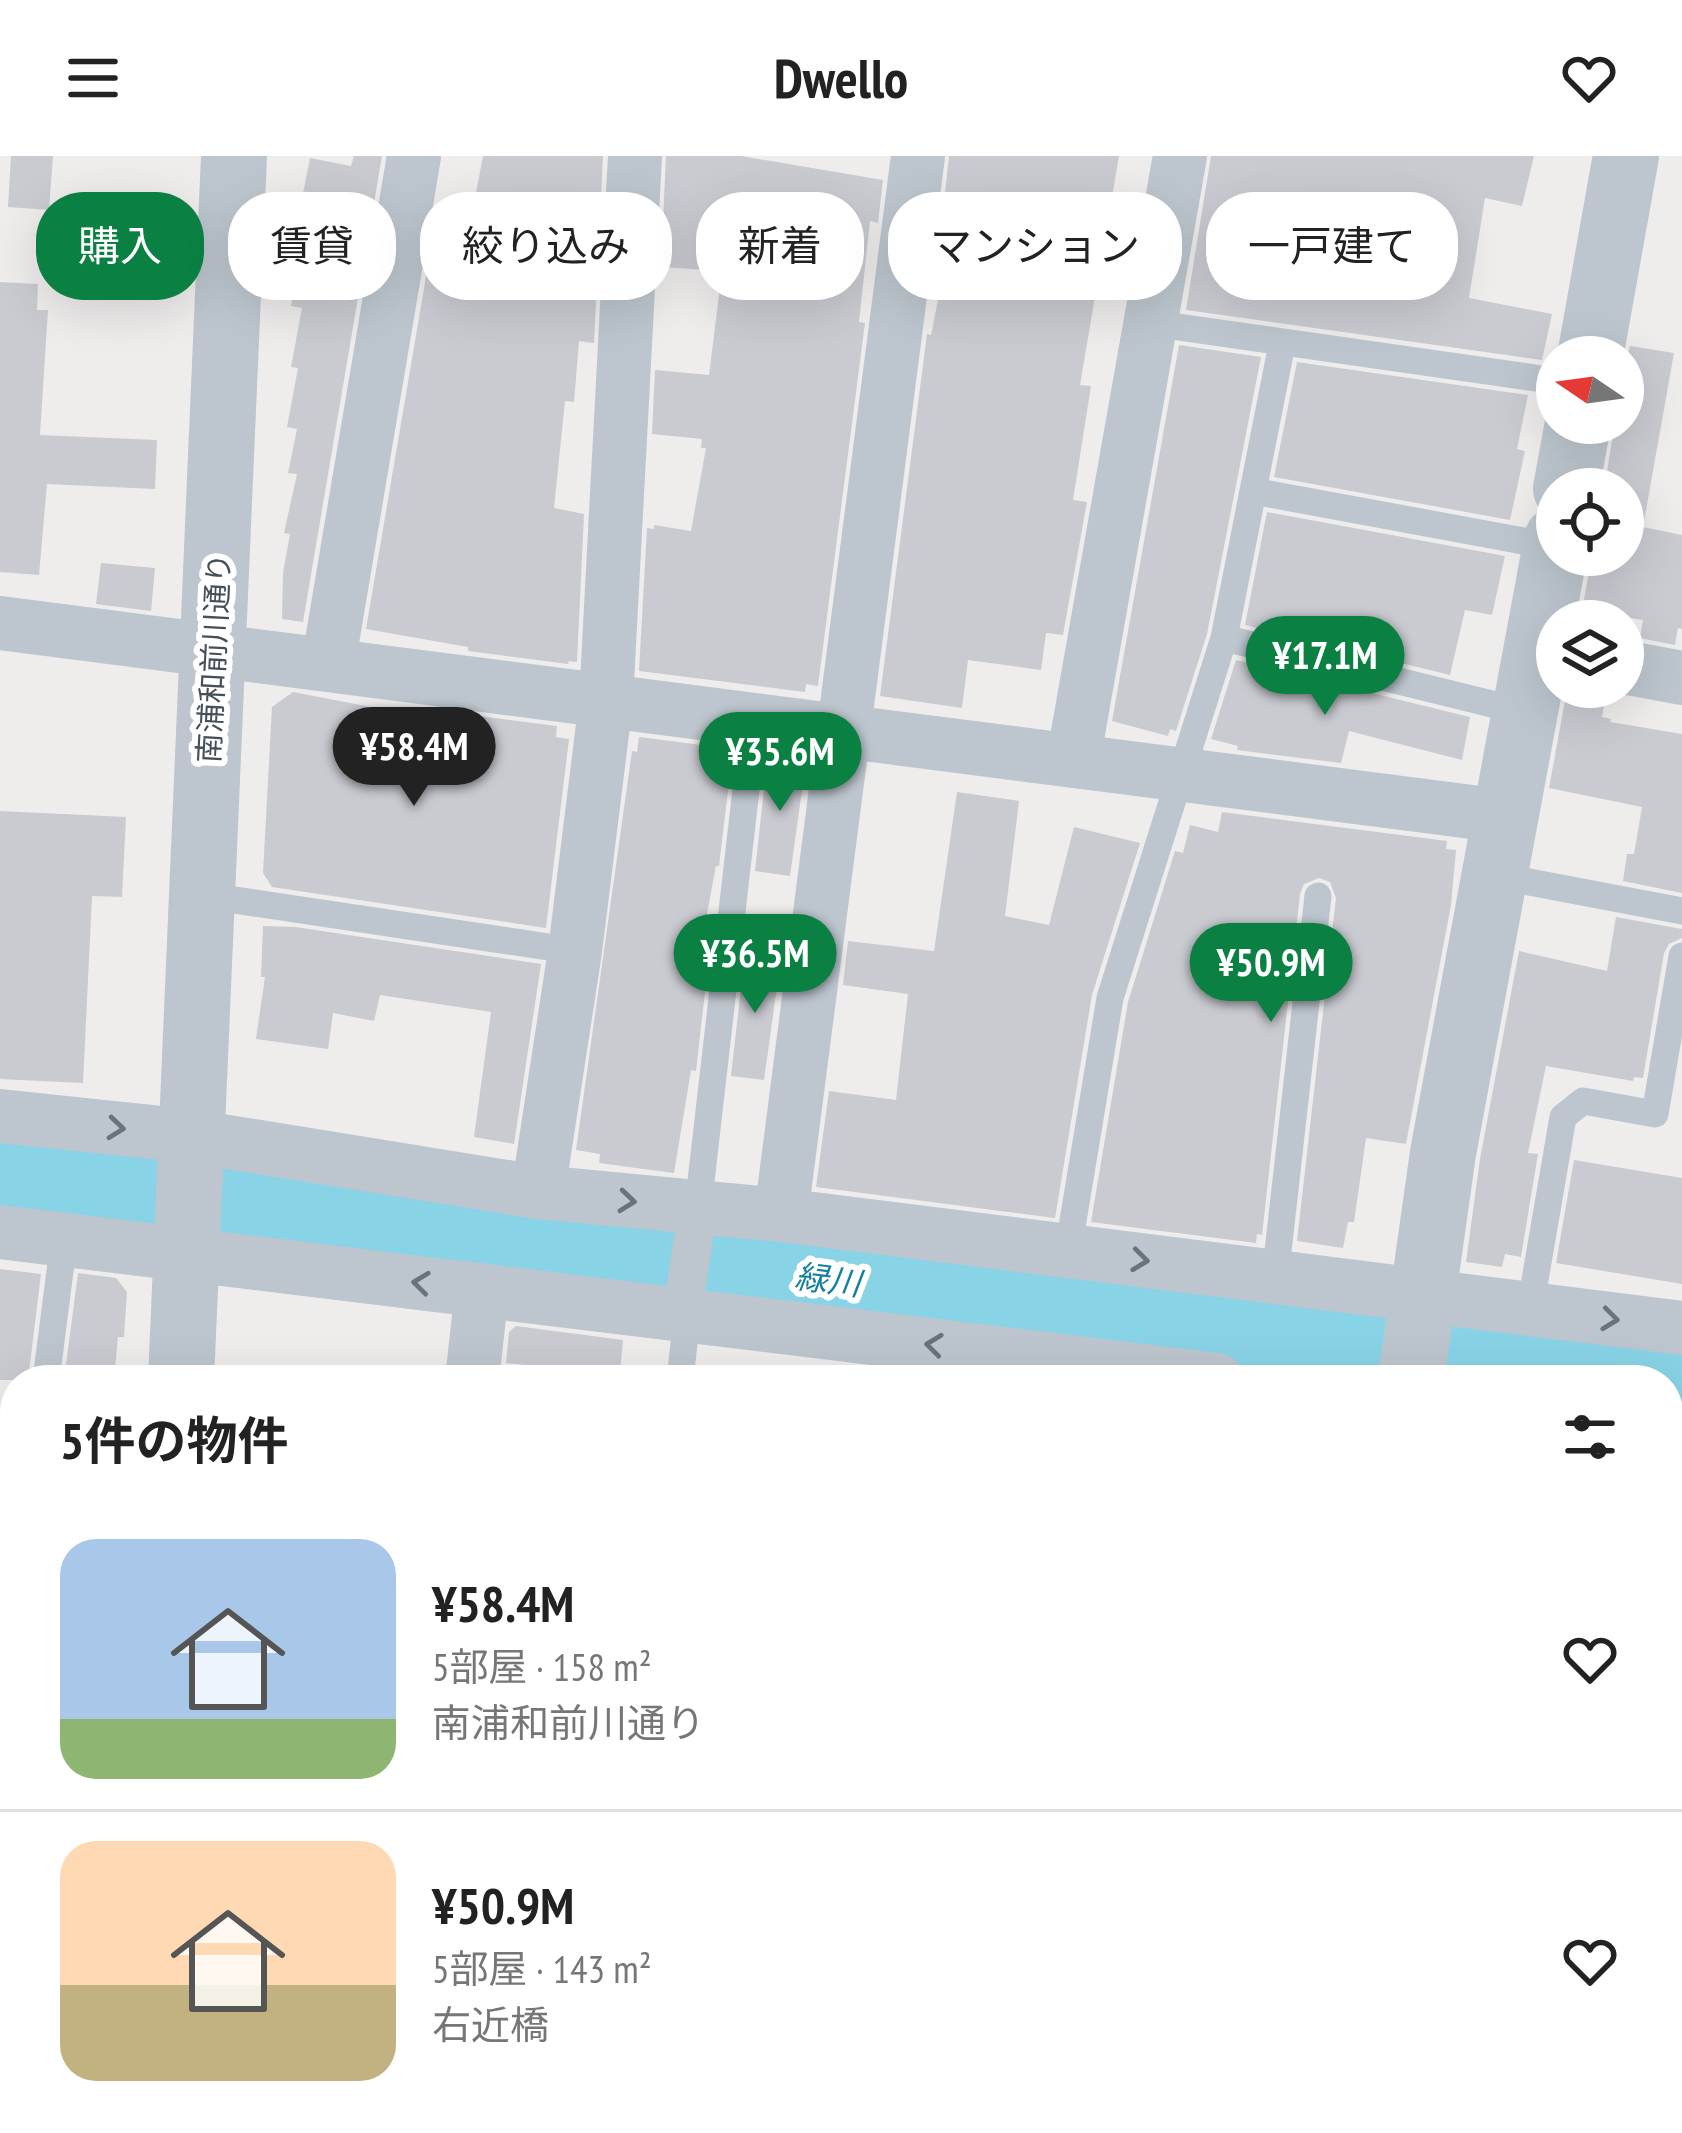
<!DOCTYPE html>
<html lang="ja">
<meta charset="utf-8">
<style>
:root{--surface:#fff;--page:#f2f2f2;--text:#222;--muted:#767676;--line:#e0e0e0;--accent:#0b8043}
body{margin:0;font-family:"PT Sans Narrow","Noto Sans JP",sans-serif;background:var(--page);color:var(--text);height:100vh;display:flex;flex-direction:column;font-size:45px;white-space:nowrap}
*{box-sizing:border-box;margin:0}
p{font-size:39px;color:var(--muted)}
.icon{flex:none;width:66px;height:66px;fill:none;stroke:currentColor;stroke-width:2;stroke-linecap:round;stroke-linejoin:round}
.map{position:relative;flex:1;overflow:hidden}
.drawer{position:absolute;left:0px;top:1209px;width:1683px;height:768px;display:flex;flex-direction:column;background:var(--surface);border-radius:48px 48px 0 0;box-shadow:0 12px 48px #0002}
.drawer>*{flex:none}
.top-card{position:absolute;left:36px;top:36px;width:1611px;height:108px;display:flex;gap:24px}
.needle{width:78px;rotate:283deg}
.fabs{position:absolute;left:1536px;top:180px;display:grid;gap:24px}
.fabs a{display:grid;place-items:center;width:108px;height:108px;border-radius:50%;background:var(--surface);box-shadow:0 12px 48px #0002;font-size:60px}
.price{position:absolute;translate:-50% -102px;padding:0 27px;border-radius:42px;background:var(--accent);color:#fff;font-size:39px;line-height:78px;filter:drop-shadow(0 3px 6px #0008)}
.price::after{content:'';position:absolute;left:50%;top:72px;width:36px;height:27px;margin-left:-18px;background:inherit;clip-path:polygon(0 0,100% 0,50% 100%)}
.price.active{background:#222;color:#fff}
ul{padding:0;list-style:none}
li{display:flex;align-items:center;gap:36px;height:300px;padding:0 60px}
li+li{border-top:3px solid var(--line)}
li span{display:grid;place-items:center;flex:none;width:336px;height:240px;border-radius:36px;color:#555}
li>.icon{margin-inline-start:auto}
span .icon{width:144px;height:144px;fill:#fffc;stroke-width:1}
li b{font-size:51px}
h2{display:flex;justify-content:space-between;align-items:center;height:144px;padding:0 60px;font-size:51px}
.tag{padding:0 42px;border-radius:48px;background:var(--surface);box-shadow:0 12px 48px #0002;font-size:42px;line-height:108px}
.tag.active{background:var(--accent);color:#fff}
header{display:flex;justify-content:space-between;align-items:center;height:156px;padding:0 60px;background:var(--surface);font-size:54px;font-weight:800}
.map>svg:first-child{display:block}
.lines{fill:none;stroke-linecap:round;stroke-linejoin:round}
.river{stroke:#89d3e7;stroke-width:84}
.building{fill:#c9cbd1}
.service{stroke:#bdc6ce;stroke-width:27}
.pedestrian{stroke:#bdc6ce;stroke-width:39}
.minor{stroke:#bdc6ce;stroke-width:54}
.tertiary{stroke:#bdc6ce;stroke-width:66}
.oneway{stroke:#69737b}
.labels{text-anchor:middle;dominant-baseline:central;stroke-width:12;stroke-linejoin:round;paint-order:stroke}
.street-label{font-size:30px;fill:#454f58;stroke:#fff}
.water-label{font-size:33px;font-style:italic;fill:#12819f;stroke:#fff}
</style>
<header><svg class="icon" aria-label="menu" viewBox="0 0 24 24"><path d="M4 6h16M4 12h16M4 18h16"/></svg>Dwello<svg class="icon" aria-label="heart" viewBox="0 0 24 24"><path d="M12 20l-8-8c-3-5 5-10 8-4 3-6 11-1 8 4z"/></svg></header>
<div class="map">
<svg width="1682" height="1977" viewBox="0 0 1682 1977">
<rect width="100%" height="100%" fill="#efecec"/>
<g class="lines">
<path class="river" d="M0,1022l1656,202"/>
</g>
<path class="building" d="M11,0h42l-4,54 -41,-3z
M354,0h28l-79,466 -21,-3 1,-46 7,-39 -6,-1 13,-59 -9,-1 9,-44 -10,-2 11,-59 -7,-1 11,-59 -11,-2 13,-71 -9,-1 15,-76 41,8z
M483,0h120l-9,187 -15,-2 -5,61 -9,-1 -11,107 30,6 -7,148 -8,-1 -1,3 -100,-13v-4l-102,-18 71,-417 34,7z
M666,0h75l142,24 -5,43 -8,-2 -11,101 6,1 -47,363 -12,-2 -1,8 -166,-21 8,-143 7,1v-4l37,6 15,-83h-5l1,-9 -50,-5 3,-64 54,5 13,-104 -61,-4z
M949,0h170l-39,229 11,1 -18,114 14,2 -24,133 -17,-2 -5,37 -73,-10 -6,48 -82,-12 47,-362 4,1 11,-55 30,6 14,-78 -42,-7z
M1211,0h323l-12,50 -37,-8 -16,100 83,16 -10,46 -356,-50z
M0,126l38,2 -1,26h11l-8,125 117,5 -2,49 -108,-5 -8,91 -39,-3z
M1179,189l82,12 -54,277 -31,97 -6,-2 -2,7 -56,-15z
M1630,190l44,7 -31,174 39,8v94l-4,-1 -3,17 -35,-7 3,-18 -55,-9 1,-5 -6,-1 9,-50h31v-66h-19l11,-66h8v-51z
M1297,206l231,33 -11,54 8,2 -15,69 -236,-43z
M1267,356l238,44 -13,59 -27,-5 -15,65 -205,-50z
M101,407l54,5 -4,43 -55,-7z
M1236,504l234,57 -8,43 -113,-29 -8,32 -104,-13 1,-4 -27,-7z
M1575,532l31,7 -4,22 9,2 -1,3 72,12v159l-59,-12 4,-27h7l8,-47 -93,-19 17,-93z
M293,536l161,31 2,-10 101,13 -1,11 13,2 -23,189 -274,-41 -9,-14 9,-166z
M639,581l94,12 -14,117h-3l-15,80 9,2 -14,123 -5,-1 -17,103 -75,-10 1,-9 -24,-4 56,-399 5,1z
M768,597l33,5 4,11 -15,107 -35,-5z
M957,636l62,9 -14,115 44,9 25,-98 66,16 -48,152 -37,223 -239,-31 13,-96 67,9 12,-106 -65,-9 5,-44 86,10z
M0,655l126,6 -4,80 -30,-1 -9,187 -83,-4z
M1222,656l225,29 -1,8 10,1 -5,55 -45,239 -40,-6 -12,84h-6l-5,26 -46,-7 39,-343 -6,-16 -11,-4 -15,6 -4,10 -38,341 -5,-1 -1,9 -165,-21 37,-220 47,-151 8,2 7,-28 28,7z
M1616,761l66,12v9l-13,6 -5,9 -21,125 -9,-1 -1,4 -87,-15 -18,87 10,1 -17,103 -16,-3 -3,13 -36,-5 14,-103 39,-208 88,20z
M263,770l32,1 246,37 -27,180 -40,-7 17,-125 -111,-17 -6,26 -41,-8 -5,36 -72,-10 9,-62h-4z
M745,797l36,5 -17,122 -33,-4z
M1574,1004l108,18v106l-126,-21z
M0,1113l41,5 -13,106h-28z
M78,1117l38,5 11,14 -3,45h-6l-4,43h-50z
M516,1170l107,14 -3,32h-5v8h-48l1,-11 -62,-6 3,-31z"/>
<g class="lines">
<path class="service" d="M1150,167l407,58
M1253,335l303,56
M1224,482l300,74
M1493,719l189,36
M201,739l374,56
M698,1051l56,-487
M1068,1095l42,-253 114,-360 58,-294
M1275,1122l43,-382
M1530,1153l33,-192 20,-16 72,13 27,-158
M46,1224l18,-140
M680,1224l7,-65
M14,1483l1,-11
M485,1977l1,-15
M1103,1977l2,-15
M1538,1977l2,-15
M1658,1977l1,-15"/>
<path class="pedestrian" d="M682,1159l16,-108"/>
<path class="minor" d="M0,467l1503,193
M328,509l86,-509
M1623,511l59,11
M1073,605l107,-605
M0,960l191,20 347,56 243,23 901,113
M538,1036l37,-241 31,-250 29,-545
M781,1059l137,-1059
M0,1076l1217,148
M472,1224l10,-90
M1668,1282l14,2
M1668,1691l14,2"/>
<path class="tertiary" d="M1590,201l36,-201
M1566,333l12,-66
M181,1224l53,-1224
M1411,1224l32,-227 114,-614
M0,1880l15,2
M700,1962l126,15
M146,1977l1,-15
M1328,1977l1,-15"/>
</g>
<defs><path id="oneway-chevron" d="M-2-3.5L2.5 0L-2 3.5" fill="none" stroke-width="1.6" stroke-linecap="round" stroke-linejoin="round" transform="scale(3)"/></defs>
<g class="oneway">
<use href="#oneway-chevron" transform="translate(116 972) rotate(6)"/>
<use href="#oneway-chevron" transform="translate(627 1045) rotate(6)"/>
<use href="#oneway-chevron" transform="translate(1140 1104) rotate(7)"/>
<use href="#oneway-chevron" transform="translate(421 1127) rotate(-173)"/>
<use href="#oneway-chevron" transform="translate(1610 1163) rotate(7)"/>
<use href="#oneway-chevron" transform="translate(934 1189) rotate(-173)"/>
</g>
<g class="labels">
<g class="street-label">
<text transform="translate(213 502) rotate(-87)">南浦和前川通り</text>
</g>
<g class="water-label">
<text transform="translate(828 1123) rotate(7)">緑川</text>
</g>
</g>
</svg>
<div class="fabs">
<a><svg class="needle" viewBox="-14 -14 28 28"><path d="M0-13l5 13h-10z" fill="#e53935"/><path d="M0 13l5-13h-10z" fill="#767676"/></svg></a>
<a><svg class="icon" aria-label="locate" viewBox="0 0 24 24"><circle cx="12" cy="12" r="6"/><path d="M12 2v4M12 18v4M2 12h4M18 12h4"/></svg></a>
<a><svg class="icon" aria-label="layers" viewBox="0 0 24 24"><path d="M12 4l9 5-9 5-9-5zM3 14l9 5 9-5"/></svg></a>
</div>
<b class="price" style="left:1325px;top:562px">¥17.1M</b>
<b class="price active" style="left:414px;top:653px">¥58.4M</b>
<b class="price" style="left:780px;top:658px">¥35.6M</b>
<b class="price" style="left:755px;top:860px">¥36.5M</b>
<b class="price" style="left:1271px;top:869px">¥50.9M</b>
<div class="top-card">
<a class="tag active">購入</a>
<a class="tag">賃貸</a>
<a class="tag">絞り込み</a>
<a class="tag">新着</a>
<a class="tag">マンション</a>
<a class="tag">一戸建て</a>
</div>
<section class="drawer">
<h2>5件の物件<svg class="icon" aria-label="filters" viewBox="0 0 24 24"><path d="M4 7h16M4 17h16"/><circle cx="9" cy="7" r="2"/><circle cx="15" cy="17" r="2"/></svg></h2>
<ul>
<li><span style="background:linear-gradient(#a9c7e8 75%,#8fb573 0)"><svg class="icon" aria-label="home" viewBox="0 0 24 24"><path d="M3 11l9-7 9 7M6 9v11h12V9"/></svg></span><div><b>¥58.4M</b><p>5部屋 · 158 m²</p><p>南浦和前川通り</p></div><svg class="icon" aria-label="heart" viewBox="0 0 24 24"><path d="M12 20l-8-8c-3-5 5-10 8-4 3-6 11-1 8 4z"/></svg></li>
<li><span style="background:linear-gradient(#ffd9b3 60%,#c2b280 0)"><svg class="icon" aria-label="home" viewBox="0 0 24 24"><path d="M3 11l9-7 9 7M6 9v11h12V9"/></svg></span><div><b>¥50.9M</b><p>5部屋 · 143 m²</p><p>右近橋</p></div><svg class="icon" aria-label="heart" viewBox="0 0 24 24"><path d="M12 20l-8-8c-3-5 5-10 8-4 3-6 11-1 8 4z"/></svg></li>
</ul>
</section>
</div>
